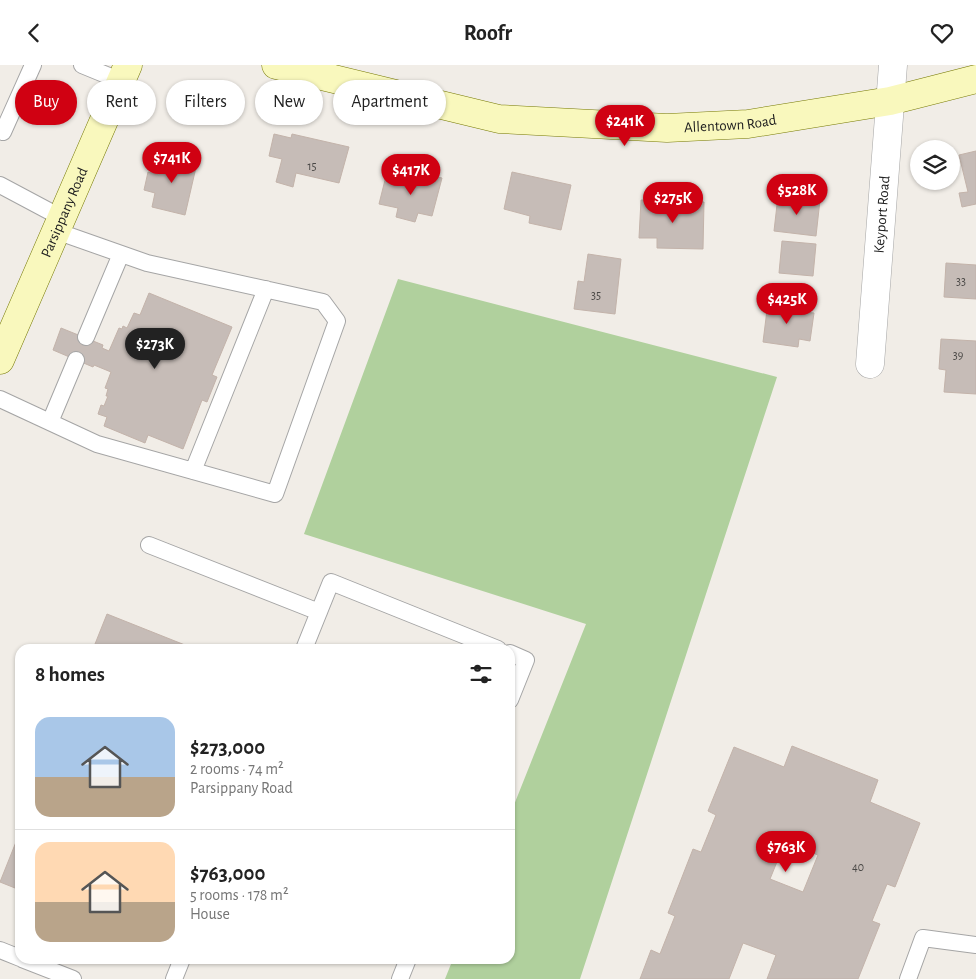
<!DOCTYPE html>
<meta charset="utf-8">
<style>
:root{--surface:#fff;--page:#f2f2f2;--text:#222;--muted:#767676;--line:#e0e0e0;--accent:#d00112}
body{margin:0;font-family:"Alegreya Sans",sans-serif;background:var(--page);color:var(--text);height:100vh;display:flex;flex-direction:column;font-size:19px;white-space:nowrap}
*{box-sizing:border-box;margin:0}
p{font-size:16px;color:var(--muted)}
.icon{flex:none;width:28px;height:28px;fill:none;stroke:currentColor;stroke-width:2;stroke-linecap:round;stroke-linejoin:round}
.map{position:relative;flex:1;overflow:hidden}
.details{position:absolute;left:15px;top:579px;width:500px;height:320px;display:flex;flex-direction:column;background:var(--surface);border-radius:15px;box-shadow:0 1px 4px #0004}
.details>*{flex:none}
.top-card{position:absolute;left:15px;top:15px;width:500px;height:45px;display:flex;gap:10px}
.buttons{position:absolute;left:910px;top:75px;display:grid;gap:10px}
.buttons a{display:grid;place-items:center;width:50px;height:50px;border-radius:50%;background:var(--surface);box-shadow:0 1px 4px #0004;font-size:25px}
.price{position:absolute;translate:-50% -42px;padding:0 11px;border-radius:18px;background:var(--accent);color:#fff;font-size:16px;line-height:32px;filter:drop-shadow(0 1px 2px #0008)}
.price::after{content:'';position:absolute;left:50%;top:30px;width:15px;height:11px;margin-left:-8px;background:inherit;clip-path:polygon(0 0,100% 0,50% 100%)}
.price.active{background:#222;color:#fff}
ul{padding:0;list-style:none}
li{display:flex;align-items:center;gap:15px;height:125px;padding:0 20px}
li+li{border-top:1px solid var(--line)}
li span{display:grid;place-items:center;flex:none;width:140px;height:100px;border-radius:15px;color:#555}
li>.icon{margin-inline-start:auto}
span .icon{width:60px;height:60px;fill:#fffc;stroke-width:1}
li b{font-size:21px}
h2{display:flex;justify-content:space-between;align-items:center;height:60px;padding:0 20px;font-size:21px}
.chip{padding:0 18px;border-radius:22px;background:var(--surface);box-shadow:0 1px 4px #0004;font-size:18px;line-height:45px}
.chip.active{background:var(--accent);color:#fff}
header{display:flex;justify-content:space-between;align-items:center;height:65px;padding:0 20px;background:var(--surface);font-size:22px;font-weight:700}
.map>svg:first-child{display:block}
.forest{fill:#b0d09d}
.building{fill:#c6bcb7;stroke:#c3b3aa;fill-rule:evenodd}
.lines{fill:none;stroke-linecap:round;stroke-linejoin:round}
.lane-casing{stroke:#a5a5a5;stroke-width:18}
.street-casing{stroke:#a5a5a5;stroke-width:29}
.secondary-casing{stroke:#777a06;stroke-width:29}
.lane{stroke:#fff;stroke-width:16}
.street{stroke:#fff;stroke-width:28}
.secondary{stroke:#f9f8bd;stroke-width:28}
.labels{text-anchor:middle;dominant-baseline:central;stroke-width:4;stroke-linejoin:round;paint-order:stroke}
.number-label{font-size:12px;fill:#4a4846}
.street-label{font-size:15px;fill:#212121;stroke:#fff}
</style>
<header><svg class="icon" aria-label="back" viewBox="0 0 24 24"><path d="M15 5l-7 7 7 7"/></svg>Roofr<svg class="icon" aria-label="heart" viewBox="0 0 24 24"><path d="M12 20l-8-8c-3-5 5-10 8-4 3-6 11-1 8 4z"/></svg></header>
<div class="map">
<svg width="976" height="914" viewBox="0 0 976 914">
<rect width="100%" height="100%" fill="#f1ede7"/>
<path class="forest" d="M398,214l379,98 -197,602h-135l8,-20h57v-144l76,-191 -282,-90z"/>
<path class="building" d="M274,69l17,4 1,-4 57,13 -10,36 -43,-10 -3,14 -17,-5 6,-23 -13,-3z
M976,86v53l-14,3 -3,-14 9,-1 -9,-37z
M164,88l17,4 -1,2 17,4 -12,52 -33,-8 3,-14 -11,-3 4,-18 11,3z
M512,107l59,13 -10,45 -32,-7 1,-7 -26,-7z
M424,109l18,4 -10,38 -14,-3 -3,9 -19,-5 2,-9 -19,-4 7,-28 36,8z
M778,131l42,4 -4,36 -42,-5z
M641,135l63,2 -1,47 -46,-1v-10h-18z
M782,176l34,3 -3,32 -34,-3z
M588,189l33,5 -6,55 -41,-5 4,-28 6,1z
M946,198l30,2v34l-32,-2z
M149,228l83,34 -20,48 5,2 -10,25 -5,-2 -19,49 -35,-14 -3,8 -41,-17 3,-9 -9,-3 3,-9 3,1 4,-10h-2l2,-7 -3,-1 6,-16 -17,-7 -1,2 -40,-17 8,-22 42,17 -1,3 7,3 10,-23 3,1 1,-3 4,2 7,-15 6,2z
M768,237l35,5v5l11,1 -4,28 -11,-2 -1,8 -35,-5z
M941,274l35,2v53l-32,-2 2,-22 -7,-1z
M107,549l88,35h-102z
M792,681l86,34 -8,22 50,21 -25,64 -8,-3 -15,37 8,3 -22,55h-91l9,-24 -33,-12 -14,36h-89l11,-29 9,4 15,-38 -7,-3 25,-64 8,3 15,-37 -8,-4 26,-64 50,20zM785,777l33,13 -15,37 -33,-13z
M20,767v58l-20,-8z"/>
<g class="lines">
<g class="lane-casing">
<path id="lane" d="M82,0l39,16
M3,67l30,-67
M0,120l62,33
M86,272l35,-83
M0,334l97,45 178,50 62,-173 -14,-19 -176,-39 -91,-32
M50,357l26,-62
M193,406l73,-182
M149,480l170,67
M304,584l27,-67 167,67
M510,588l16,7 -16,40
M0,885l20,8
M22,894l51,20
M174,914l8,-20
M400,914l8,-20
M908,914l15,-41 53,7"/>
</g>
<g class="street-casing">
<g id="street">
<path id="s1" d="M870,299l23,-299"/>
</g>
</g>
<g class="secondary-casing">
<g id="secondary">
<path id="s2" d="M276,0l223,54 168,9 81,-4 142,-23 86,-22"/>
<path id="s3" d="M0,295l128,-295"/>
</g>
</g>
<use href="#lane" class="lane"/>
<use href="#street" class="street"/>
<use href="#secondary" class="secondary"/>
</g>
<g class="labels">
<g class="number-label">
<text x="312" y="101">15</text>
<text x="961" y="216">33</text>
<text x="596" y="230">35</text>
<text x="958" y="290">39</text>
<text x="858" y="802">40</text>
</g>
<g class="street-label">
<text stroke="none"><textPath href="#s2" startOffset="461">Allentown Road</textPath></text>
<text stroke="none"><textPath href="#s3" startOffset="161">Parsippany Road</textPath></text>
<text stroke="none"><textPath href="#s1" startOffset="150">Keyport Road</textPath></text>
</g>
</g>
</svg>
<div class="buttons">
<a><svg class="icon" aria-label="layers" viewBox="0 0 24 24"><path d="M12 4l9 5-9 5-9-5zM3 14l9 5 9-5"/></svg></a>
</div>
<b class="price" style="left:625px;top:82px">$241K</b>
<b class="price" style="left:172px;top:119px">$741K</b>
<b class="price" style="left:411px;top:131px">$417K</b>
<b class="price" style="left:797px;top:151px">$528K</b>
<b class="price" style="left:673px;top:159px">$275K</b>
<b class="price" style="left:787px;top:260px">$425K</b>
<b class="price active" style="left:155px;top:305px">$273K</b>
<b class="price" style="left:786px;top:808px">$763K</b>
<div class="top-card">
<a class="chip active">Buy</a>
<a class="chip">Rent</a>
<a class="chip">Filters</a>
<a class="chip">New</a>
<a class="chip">Apartment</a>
</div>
<section class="details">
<h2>8 homes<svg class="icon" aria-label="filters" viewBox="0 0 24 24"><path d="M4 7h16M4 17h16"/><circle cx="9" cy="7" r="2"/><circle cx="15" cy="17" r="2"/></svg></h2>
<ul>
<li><span style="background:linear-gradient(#a9c7e8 60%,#b9a48a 0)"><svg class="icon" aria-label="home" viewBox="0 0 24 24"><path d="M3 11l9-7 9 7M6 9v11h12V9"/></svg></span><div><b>$273,000</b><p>2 rooms · 74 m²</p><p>Parsippany Road</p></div></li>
<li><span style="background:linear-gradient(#ffd9b3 60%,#b9a48a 0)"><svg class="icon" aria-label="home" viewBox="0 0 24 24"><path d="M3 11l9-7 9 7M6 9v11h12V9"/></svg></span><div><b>$763,000</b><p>5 rooms · 178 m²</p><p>House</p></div></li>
</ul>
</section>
</div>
